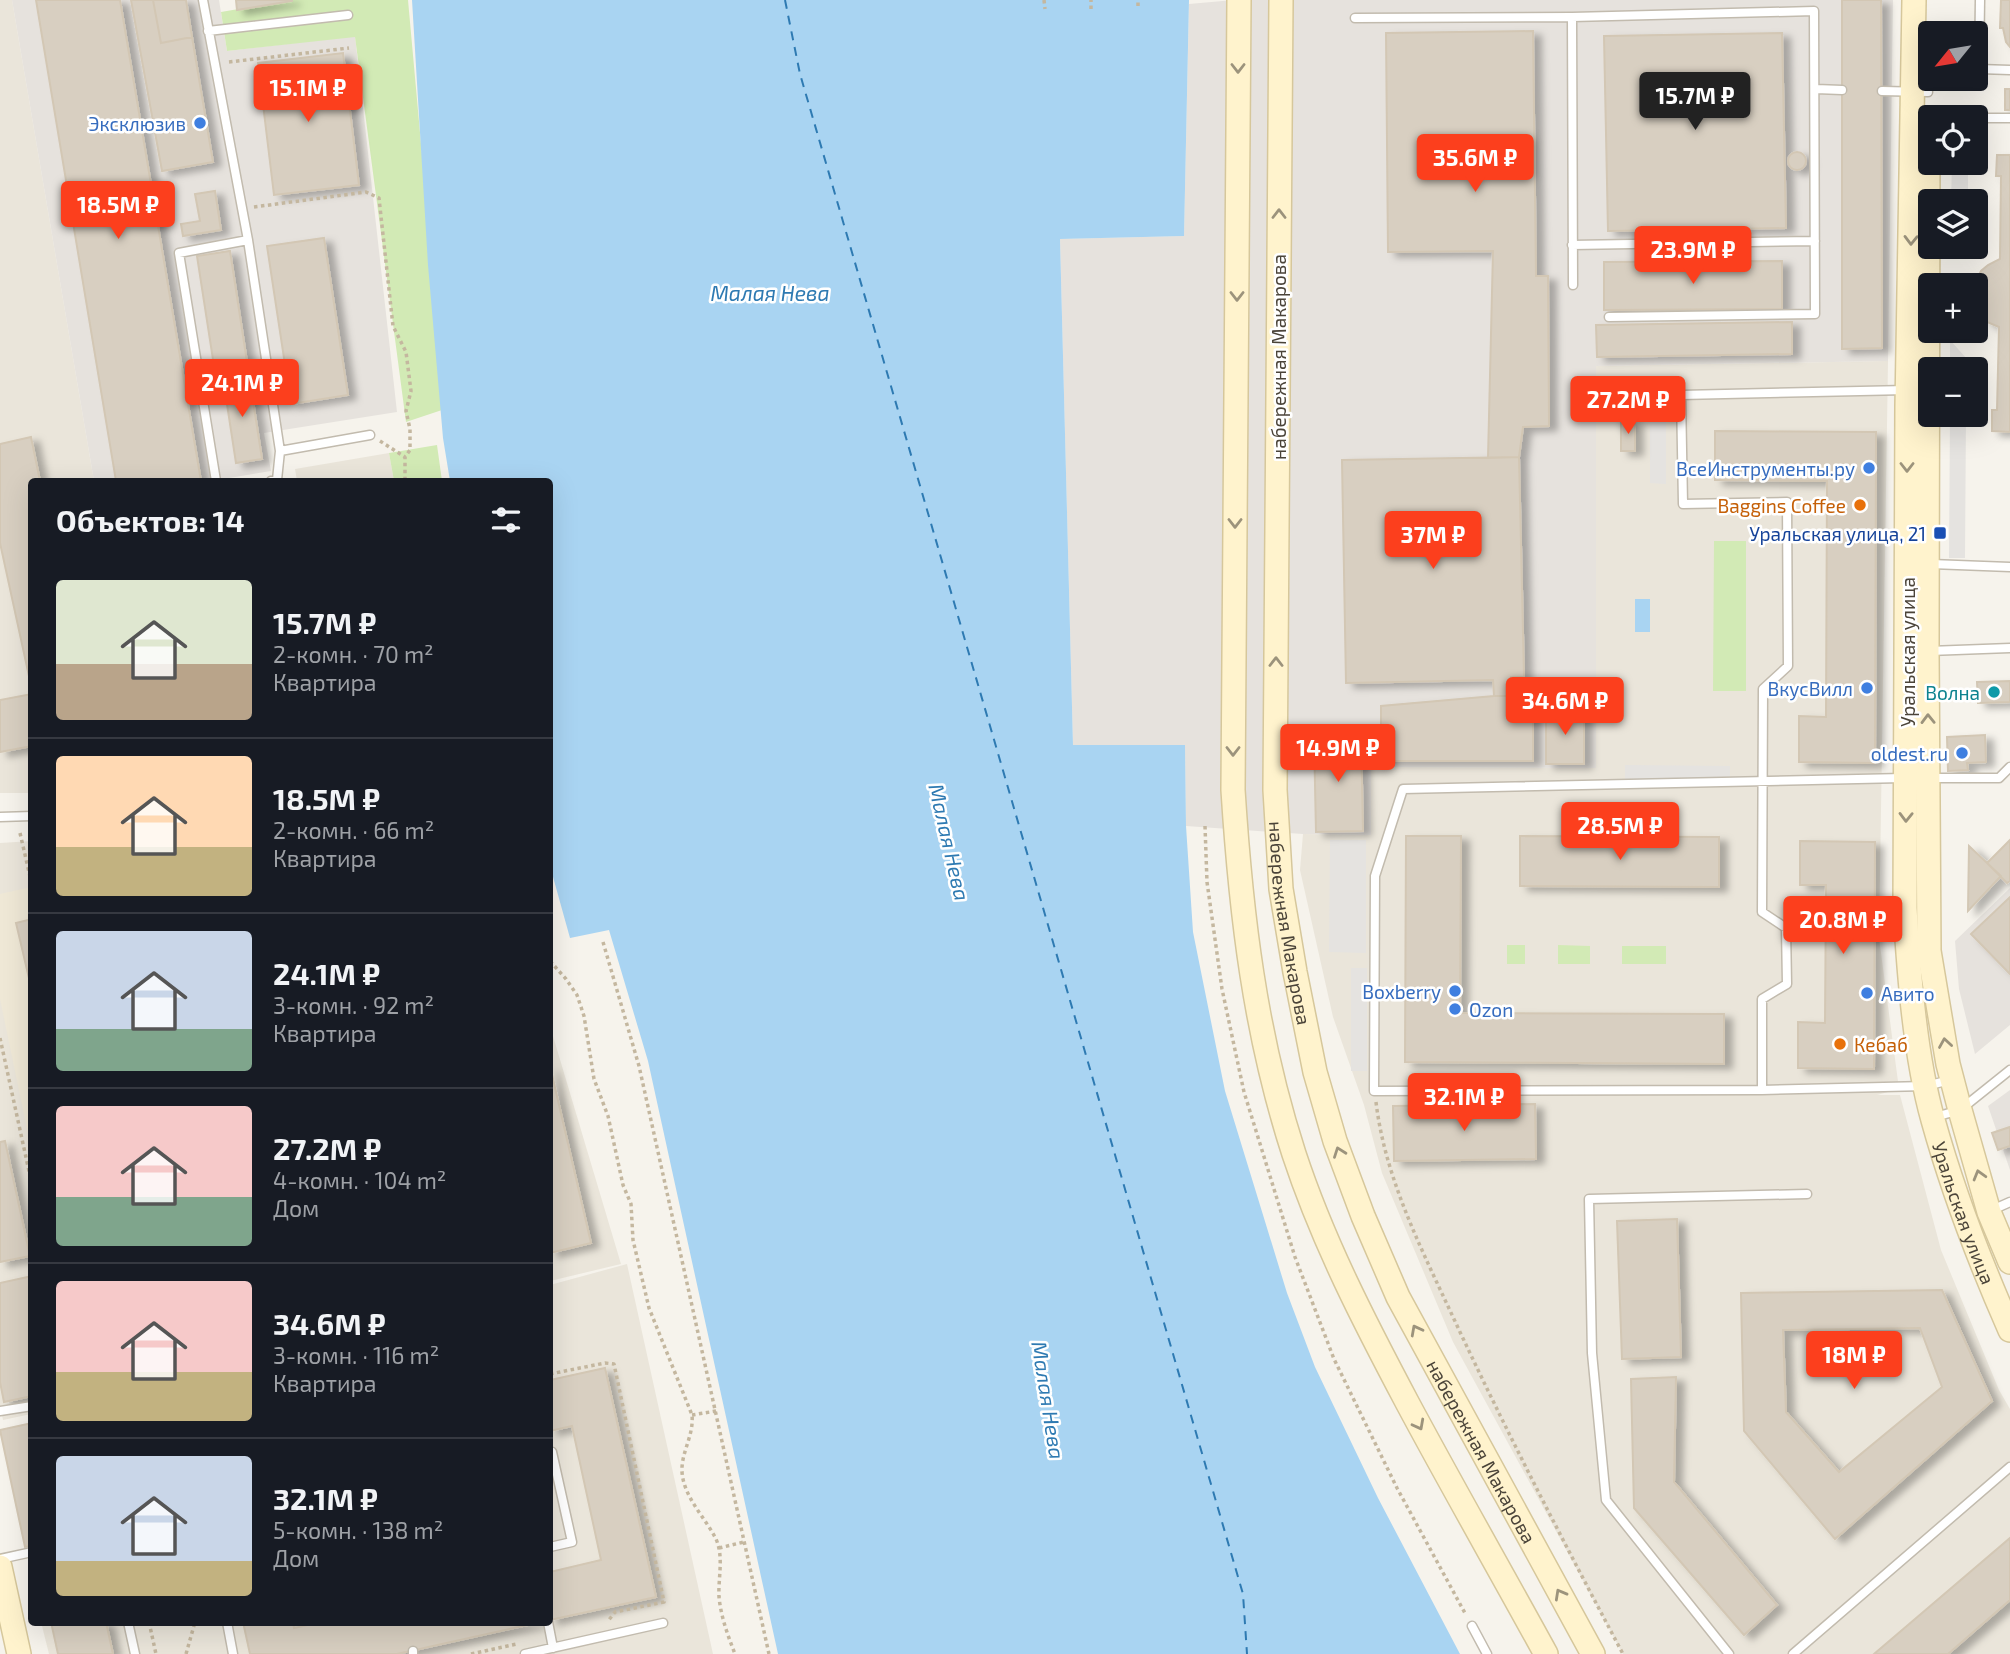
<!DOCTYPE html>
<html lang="ru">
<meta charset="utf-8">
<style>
:root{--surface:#171b24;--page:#242831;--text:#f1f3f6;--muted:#9ea1a6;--line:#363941;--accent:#fc3f1d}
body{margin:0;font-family:"Exo 2",sans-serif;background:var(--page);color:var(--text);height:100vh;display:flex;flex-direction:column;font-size:26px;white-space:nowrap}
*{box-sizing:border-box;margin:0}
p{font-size:23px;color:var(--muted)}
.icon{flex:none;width:38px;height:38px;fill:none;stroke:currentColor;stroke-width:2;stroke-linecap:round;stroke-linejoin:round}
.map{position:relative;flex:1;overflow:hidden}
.drawer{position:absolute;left:28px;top:478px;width:525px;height:1148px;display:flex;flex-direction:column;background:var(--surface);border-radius:7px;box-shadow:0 7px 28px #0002}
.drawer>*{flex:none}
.needle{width:46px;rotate:240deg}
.tools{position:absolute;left:1918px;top:21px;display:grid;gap:14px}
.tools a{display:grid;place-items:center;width:70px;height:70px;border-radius:7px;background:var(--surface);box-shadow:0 7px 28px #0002;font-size:35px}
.price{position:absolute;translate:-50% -60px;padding:0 16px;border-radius:7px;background:var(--accent);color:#fff;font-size:23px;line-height:46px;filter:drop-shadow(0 2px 4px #0008)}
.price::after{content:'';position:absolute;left:50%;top:42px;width:21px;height:16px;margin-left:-10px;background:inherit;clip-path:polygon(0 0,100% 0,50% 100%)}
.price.selected{background:#222;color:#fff}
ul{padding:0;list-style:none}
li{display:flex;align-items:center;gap:21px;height:175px;padding:0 28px}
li+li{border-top:2px solid var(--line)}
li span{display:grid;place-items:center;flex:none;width:196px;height:140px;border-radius:7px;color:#555}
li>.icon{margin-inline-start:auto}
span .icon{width:84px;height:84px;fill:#fffc;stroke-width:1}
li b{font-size:30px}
h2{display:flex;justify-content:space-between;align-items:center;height:84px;padding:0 28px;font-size:30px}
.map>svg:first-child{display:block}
.residential{fill:#eae5da}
.industrial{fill:#e6e2dd}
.education{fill:#efe8d6}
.green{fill:#d2eab5}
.parking{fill:#e5e3e0}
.water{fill:#a9d4f2}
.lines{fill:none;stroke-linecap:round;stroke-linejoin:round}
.ferry{stroke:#2e7ab2;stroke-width:2;stroke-dasharray:9 7;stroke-linecap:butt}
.building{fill:#d8cfc1;stroke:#d3c7b4;stroke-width:2;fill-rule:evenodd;filter:url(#shadow)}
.lane-casing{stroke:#c2bbae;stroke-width:11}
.secondary-casing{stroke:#d6c79b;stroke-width:26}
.path{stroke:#c4b79f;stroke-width:3.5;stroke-dasharray:3.5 3.5;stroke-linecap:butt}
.lane{stroke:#fff;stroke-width:8}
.secondary{stroke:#fff3cd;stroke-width:23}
.oneway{stroke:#9c937c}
.shop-dot{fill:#3f7fe0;stroke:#fff;stroke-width:2.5}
.food-dot{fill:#e8710a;stroke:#fff;stroke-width:2.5}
.transit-dot{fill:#1a4fb4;stroke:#fff;stroke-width:2.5}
.culture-dot{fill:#0f9aa8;stroke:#fff;stroke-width:2.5}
.labels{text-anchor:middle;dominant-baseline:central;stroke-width:5;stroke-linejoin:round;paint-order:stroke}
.shop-label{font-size:19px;fill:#366cbe;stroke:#fff;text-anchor:end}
.street-label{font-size:19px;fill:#4b4439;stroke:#fff}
.food-label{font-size:19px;fill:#c56008;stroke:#fff;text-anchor:end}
.transit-label{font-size:19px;fill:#164399;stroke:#fff;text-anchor:end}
.culture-label{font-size:19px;fill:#0d838f;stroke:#fff;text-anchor:end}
.water-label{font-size:21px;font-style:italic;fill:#2e7ab2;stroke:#fff}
</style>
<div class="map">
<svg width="2010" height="1654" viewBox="0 0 2010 1654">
<defs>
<filter id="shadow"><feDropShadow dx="8" dy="4.5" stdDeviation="3.5" flood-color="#0004"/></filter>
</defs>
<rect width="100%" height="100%" fill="#f6f3ec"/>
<path class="residential" d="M0,0h12l82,481h-62l-1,312h-31z
M1888,361l-9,577 20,151 -22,6h23l41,155 58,140 11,19v245h-387l-170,-312 -71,-169 -18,-68 -31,-88 -33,-147 3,-36 68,1v-68l225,1 -1,-402z
M389,453l5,28h-97l-2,-12z
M32,841l-1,573 -28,6 -3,-14v-563z
M550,1026l71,238 -71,17z
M627,1264l86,390h-664l-8,-32h509v-337z"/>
<path class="industrial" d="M12,0h207l8,51 128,-15 42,376 -133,21 7,38 -60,10h-117z
M1234,0h659l-5,361 -292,5v402l-225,-1v68l-68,-1 -117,-8 -1,-81h-112l-13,-506 124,-3 5,-232z
M2010,888v137l-35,29 -16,-65 -4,-48z
M2010,1090v80l-22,-64z"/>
<path class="education" d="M31,887v261l-31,-149v-105z"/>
<path class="green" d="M292,0h116l37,409 -39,13 -51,-385 -128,14 -6,-39z
M437,445l5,36h-48l-5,-28z
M1714,541h32v150h-33z
M1507,945h18v19h-18z
M1558,945l32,1v18h-32z
M1622,946h44v18h-44z"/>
<path class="parking" d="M1952,163h16v38h-17z
M1950,340l17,19v10h-17z
M1650,407h16v77l-16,-1z
M1950,415h16l-1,143h-16z
M1625,765l105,1v14l-105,-1z
M1330,840h36v113l-37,-1z
M1351,968h16v103h-16z"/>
<path class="water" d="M412,0h777l-5,236 -124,3 13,506h112l1,81 7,106 32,159 62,202 28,74 63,131 82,156h-682l-130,-593 -39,-131 -39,8 -20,-72v-385h-100l-7,-43 -15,-173z
M1635,599h15v33h-15z"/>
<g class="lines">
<path class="ferry" d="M785,0l15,74 443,1520 4,60"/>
</g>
<path class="building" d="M36,0h84l81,481h-85z
M131,0h22l8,43 31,-6 21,125 -51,9z
M153,0h33l6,37 -31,6z
M236,0h56v1l-55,9z
M1842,0h39l1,348 -40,1z
M2001,0h9v47l-4,-5 -3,-14h-3z
M1533,31l3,245h12l1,150 -26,1 -4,30 -31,1 5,-207 -105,1 -2,-219z
M1782,33l4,195 -178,3 -4,-195z
M343,53l16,132 -85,10 -16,-132z
M2005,89h5v21h-5z
M1788 161a9 9 0 1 1 18 0a9 9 0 1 1-18 0Z
M1997,155h13v277l-18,-1v-21h5l2,-83 -12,-5 -11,-16 -2,-21 7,-14 7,-6 12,-6 1,-83h-5z
M215,191l6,39 -38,6 -2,-12 19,-3 -5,-27z
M324,238l24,157 -57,9 -24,-158z
M230,251l19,124 -33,4 -19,-123z
M1782,261v48l-178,1v-48z
M1792,322v32l-195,3 -1,-32z
M249,375l13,84 -26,4 -13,-85z
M1621,421h14v30h-14z
M1715,431l161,1 -1,331 -76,-1v-46l27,1 1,-236 -112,-1z
M31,437l9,44h-8v209l-32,-147v-99z
M1519,457l5,220h-13l1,19h-18l-1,-16 -147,3 -4,-223z
M2010,681v21l-32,1 -1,-21z
M32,694v52l-32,6v-52z
M1494,696h18l21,11v54h-152v-55z
M1546,710l38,1v53h-38z
M1985,735l1,27 -19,1 1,7 -20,1 -1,-34z
M1361,736l2,95 -47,1 -2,-95z
M1406,836h55l-1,177 264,1v50l-319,-2z
M1520,836l199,1v50l-199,-1z
M2010,840v41l-3,2 -20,-20z
M1800,841l75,1 -1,227 -76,-1v-46l27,1 1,-138h-26z
M1969,846l32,30 -33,35z
M2010,897v77l-39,-40z
M32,919v72l-16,-68z
M550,1066l41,177 -41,10z
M1535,1104l1,55 -142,2 -1,-55z
M2010,1127v19l-12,4 -6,-17z
M5,1141l25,115 -30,6v-120z
M1677,1219l4,138 -59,2 -5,-138z
M32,1276v120l-28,6 -4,-20v-99z
M1942,1290l50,111 -157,138 -91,-108 -3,-138zM1920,1328l22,59 -103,85 -53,-60 -3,-82z
M605,1368l51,229 -106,23v-48l51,-12 -29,-134 -22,5v-51z
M1676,1377l-2,105 103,123 -33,30 -110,-127 -3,-129z
M32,1423v123l-7,1 -25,-117z
M2010,1538v62l-62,54h-74z
M51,1622h55l7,32h-55z
M243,1622h50l1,6 27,-6h220l-144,32h-147z"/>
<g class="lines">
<g class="lane-casing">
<path id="lane" d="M203,0l45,240 32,211 -3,29 -6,1
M1980,0l-1,69 31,1
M1572,17l1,268
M1355,18l217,-1 242,-6 1,303 -206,3
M208,31l140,-16
M1816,89l26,1
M1882,91l46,1
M1915,117h39
M1976,118h34
M1572,245l243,-4
M280,451l90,-16
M216,481l-37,-228 69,-13
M1931,564l79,3
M1929,651l81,-3
M1903,778l-500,11 -28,87 -1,215 388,-1 164,-4 24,-6
M1930,778h69l11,-11
M0,817l32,-1
M1762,1090v-91l25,-15 -1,-56 -24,-16 1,-223 25,-23 -1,-164 -104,2 -2,-109 226,-5
M1935,1117l25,-7 50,-40
M1992,1210l18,-8
M0,1411l32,-5
M550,1453l2,-1 20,90 -22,5
M0,1559l32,-7
M128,1622l7,32
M227,1622l6,32
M548,1622l5,26
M1472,1626l15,28
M413,1651v3
M525,1654l138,-31
M1729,1654l-123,-154 -14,-147 -3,-154 218,-5
M1793,1654l217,-187"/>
</g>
<g class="secondary-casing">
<g id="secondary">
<path d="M1239,0l-6,790c8,125 22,244 61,364 29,88 71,169 114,250 45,84 92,166 138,250"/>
<path id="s1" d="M1281,0l-6,790 6,99 14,83 20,100 20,69 28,75 35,81 195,357"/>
<path id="s2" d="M1914,0l-7,407 -2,501c4,67 10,148 28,212 20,72 47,142 77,210"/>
<path d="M1928,133l-1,518 2,300 19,113 12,46 29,102 21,50"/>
<path d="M0,1567l19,87"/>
</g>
</g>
<path class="path" d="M1044,0l1,9
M1138,6v-6
M1091,9v-9
M229,62l120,-14
M254,207l112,-15 13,6 13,119 1,9 13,26 5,39 -5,20 4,18v21l-5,7v24
M380,441l25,16
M1205,826l2,56 15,107 22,103 51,165 39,102 63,129 69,127
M20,833l12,52
M603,942l36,124 130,588
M550,961l16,18 11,16 7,21 10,63 14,37 15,69 8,19 2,36 16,68 43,107c2,21 -11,37 -10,57 2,26 23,45 34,67 8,18 2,39 3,58 2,20 9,39 16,57
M0,1038l32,147
M1376,1102c9,76 45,146 77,215 53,114 111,226 170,337
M550,1374l55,-11 9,1 50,238 -49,10 -7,9
M692,1415l24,-4
M719,1548l25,-6
M149,1622l7,32
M107,1623l1,-1
M186,1654l9,-32
M471,1654l46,-10"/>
<use href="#lane" class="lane"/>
<use href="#secondary" class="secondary"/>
</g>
<defs><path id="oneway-chevron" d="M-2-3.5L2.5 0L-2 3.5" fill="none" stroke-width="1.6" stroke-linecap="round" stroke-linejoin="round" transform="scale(1.75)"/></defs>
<g class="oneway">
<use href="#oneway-chevron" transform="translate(1238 68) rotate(90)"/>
<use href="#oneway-chevron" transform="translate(1279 214) rotate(-90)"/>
<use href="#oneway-chevron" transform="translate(1911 240) rotate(91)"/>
<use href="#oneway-chevron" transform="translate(1237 296) rotate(90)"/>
<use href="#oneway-chevron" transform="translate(1907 467) rotate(90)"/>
<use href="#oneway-chevron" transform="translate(1235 523) rotate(90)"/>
<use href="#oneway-chevron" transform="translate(1276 662) rotate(-90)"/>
<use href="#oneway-chevron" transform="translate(1928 719) rotate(-91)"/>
<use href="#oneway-chevron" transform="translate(1233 751) rotate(90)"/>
<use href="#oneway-chevron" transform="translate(1906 817) rotate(91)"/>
<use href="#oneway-chevron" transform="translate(1945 1043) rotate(-99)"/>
<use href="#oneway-chevron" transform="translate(1339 1152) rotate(-110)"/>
<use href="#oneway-chevron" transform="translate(1979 1175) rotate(-106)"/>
<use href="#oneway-chevron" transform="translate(1416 1330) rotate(-118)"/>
<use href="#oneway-chevron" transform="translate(1419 1425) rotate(62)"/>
<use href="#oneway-chevron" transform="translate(1560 1594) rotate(-119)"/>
</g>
<g class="shop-dot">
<circle cx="200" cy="123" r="7"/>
<circle cx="1869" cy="468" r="7"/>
<circle cx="1867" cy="688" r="7"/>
<circle cx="1962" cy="753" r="7"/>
<circle cx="1455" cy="991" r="7"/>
<circle cx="1867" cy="993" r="7"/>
<circle cx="1455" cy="1009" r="7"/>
</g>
<g class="food-dot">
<circle cx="1860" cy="505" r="7"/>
<circle cx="1840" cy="1044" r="7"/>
</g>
<rect class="transit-dot" x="1933" y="526" width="14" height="14" rx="3.5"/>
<circle class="culture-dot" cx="1994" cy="692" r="7"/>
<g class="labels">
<g class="shop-label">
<text x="186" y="123">Эксклюзив</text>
<text x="1855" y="468">ВсеИнструменты.ру</text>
<text x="1853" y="688">ВкусВилл</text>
<text x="1948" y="753">oldest.ru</text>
<text x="1441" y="991">Boxberry</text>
<text x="1881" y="993" text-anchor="start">Авито</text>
<text x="1469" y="1009" text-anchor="start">Ozon</text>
</g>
<g class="street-label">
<text transform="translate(1278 357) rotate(-90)">набережная Макарова</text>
<text transform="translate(1907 652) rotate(-90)">Уральская улица</text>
<text stroke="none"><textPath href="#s1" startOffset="924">набережная Макарова</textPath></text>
<text stroke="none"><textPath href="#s2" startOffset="1220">Уральская улица</textPath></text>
<text stroke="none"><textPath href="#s1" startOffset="1491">набережная Макарова</textPath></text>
</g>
<g class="food-label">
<text x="1846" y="505">Baggins Coffee</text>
<text x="1854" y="1044" text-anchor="start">Кебаб</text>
</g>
<g class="transit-label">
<text x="1926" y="533">Уральская улица, 21</text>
</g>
<g class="culture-label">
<text x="1980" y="692">Волна</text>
</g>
<g class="water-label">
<text x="770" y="292">Малая Нева</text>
<text transform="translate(950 842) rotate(77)">Малая Нева</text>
<text transform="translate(1049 1400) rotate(81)">Малая Нева</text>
</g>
</g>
</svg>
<div class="tools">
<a><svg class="needle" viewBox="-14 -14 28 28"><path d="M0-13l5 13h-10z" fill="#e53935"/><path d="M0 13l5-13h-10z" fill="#9ea1a6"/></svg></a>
<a><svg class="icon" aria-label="locate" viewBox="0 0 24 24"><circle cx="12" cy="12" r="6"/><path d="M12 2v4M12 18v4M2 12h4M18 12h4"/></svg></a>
<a><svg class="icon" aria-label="layers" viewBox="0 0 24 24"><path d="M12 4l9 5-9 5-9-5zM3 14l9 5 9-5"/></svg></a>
<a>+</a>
<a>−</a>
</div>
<b class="price" style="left:308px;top:124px">15.1M ₽</b>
<b class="price selected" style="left:1695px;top:132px">15.7M ₽</b>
<b class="price" style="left:1475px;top:194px">35.6M ₽</b>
<b class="price" style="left:118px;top:241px">18.5M ₽</b>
<b class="price" style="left:1693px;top:286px">23.9M ₽</b>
<b class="price" style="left:242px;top:419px">24.1M ₽</b>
<b class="price" style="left:1628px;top:436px">27.2M ₽</b>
<b class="price" style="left:1433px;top:571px">37M ₽</b>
<b class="price" style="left:1565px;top:737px">34.6M ₽</b>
<b class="price" style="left:1338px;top:784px">14.9M ₽</b>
<b class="price" style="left:1620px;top:862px">28.5M ₽</b>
<b class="price" style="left:1843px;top:956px">20.8M ₽</b>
<b class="price" style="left:1464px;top:1133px">32.1M ₽</b>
<b class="price" style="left:1854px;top:1391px">18M ₽</b>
<section class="drawer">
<h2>Объектов: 14<svg class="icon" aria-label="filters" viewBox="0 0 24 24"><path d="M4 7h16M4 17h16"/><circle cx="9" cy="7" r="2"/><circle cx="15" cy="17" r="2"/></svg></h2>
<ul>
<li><span style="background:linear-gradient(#dfe7d0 60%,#b9a48a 0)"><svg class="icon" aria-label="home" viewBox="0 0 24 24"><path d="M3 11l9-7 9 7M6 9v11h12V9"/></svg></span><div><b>15.7M ₽</b><p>2-комн. · 70 m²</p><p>Квартира</p></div></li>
<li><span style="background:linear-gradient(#ffd9b3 65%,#c2b280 0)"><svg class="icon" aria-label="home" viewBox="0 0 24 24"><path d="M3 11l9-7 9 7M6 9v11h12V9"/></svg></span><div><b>18.5M ₽</b><p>2-комн. · 66 m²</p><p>Квартира</p></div></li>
<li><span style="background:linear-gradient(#c9d6e8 70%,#7fa58c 0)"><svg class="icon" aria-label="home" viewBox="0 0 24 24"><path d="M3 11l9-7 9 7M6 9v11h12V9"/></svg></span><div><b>24.1M ₽</b><p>3-комн. · 92 m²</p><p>Квартира</p></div></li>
<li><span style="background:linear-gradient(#f6c9c9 65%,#7fa58c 0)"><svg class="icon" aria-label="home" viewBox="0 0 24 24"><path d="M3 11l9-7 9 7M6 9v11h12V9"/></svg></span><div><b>27.2M ₽</b><p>4-комн. · 104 m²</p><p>Дом</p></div></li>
<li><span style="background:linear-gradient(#f6c9c9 65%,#c2b280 0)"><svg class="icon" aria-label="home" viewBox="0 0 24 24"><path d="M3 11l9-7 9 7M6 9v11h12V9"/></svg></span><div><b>34.6M ₽</b><p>3-комн. · 116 m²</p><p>Квартира</p></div></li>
<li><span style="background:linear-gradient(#c9d6e8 75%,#c2b280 0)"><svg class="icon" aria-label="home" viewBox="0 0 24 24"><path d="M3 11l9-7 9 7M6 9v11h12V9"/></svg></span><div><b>32.1M ₽</b><p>5-комн. · 138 m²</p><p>Дом</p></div></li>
</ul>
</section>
</div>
